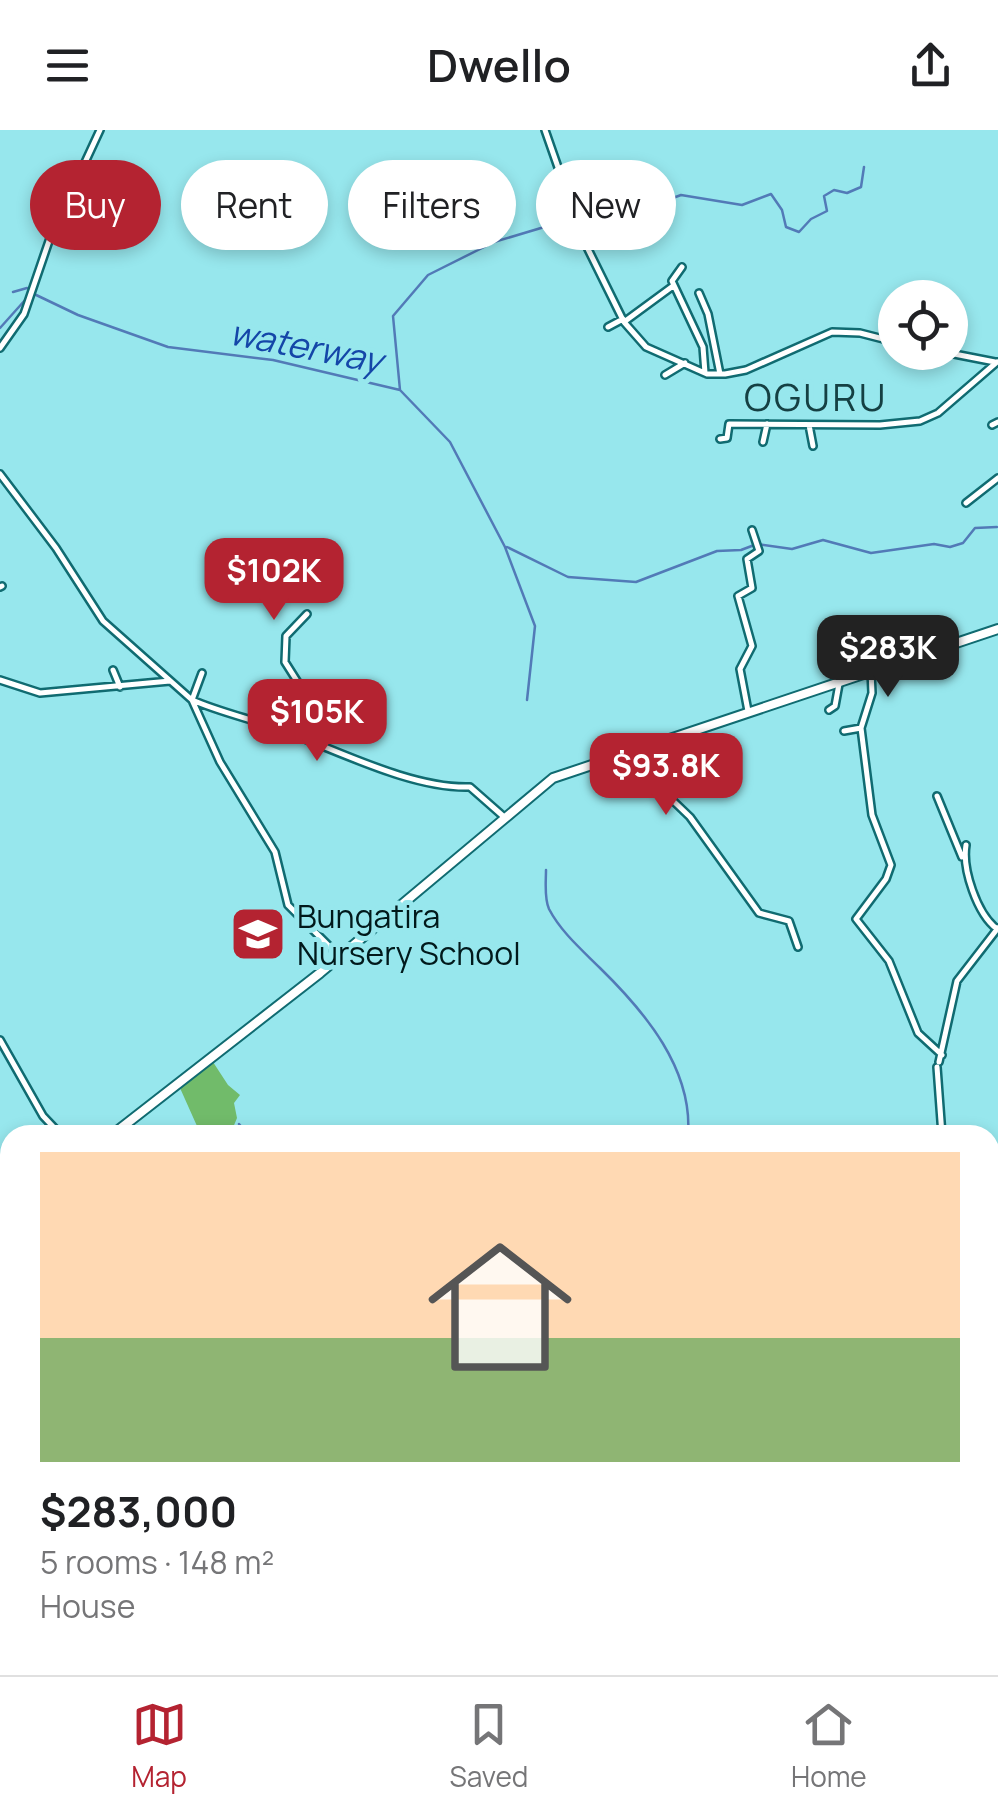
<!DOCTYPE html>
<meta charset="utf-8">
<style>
:root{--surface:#fff;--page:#f6f6f6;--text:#202124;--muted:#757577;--line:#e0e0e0;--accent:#b42331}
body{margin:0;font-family:Manrope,sans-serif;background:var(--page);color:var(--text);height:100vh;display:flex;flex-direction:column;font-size:38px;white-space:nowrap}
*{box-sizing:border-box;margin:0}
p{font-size:32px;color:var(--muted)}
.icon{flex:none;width:55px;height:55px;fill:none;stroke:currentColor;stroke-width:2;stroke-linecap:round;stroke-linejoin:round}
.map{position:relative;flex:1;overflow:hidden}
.details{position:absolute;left:0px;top:995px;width:1000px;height:550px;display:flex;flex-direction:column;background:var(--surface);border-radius:30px 30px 0 0;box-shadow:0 5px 15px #0003}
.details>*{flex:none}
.hud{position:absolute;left:30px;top:30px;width:940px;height:90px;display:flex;gap:20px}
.fabs{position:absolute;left:878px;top:150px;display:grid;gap:20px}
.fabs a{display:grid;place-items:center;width:90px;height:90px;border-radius:50%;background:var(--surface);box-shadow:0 5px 15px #0003;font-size:50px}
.price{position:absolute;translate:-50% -85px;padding:0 22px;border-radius:20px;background:var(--accent);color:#fff;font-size:32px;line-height:65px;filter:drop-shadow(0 2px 5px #0008)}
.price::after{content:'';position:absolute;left:50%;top:60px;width:30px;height:22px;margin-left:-15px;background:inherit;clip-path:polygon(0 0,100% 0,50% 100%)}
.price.current{background:#222;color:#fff}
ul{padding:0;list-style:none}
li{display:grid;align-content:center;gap:20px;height:530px;padding:0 40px}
li span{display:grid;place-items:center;height:310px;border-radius:0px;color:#555}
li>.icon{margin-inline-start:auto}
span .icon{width:180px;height:180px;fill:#fffc;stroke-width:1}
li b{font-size:42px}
.tag{padding:0 35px;border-radius:45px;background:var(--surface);box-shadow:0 5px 15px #0003;font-size:35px;line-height:90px}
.tag.current{background:var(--accent);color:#fff}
header{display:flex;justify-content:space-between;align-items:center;height:130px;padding:0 40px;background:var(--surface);font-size:45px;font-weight:600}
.tabs{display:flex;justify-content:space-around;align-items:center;height:140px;border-top:2px solid var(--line);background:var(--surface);font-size:28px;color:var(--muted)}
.tabs a{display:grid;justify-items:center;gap:5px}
.tabs .current{color:var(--accent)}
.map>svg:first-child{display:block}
.green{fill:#71bb6a}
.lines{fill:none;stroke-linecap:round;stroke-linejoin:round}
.stream{stroke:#527ab7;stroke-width:2.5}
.minor-casing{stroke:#106b71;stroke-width:10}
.tertiary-casing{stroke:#106b71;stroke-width:12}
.minor{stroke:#fff;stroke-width:5}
.tertiary{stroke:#fff;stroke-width:8}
.labels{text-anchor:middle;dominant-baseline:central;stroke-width:10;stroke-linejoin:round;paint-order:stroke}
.poi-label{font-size:32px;fill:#01191b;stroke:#97e7ed;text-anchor:start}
.water-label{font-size:35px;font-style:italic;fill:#1446a8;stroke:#97e7ed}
.quarter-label{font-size:38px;letter-spacing:2.5px;fill:#154043;stroke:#97e7ed}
</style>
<header><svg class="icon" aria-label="menu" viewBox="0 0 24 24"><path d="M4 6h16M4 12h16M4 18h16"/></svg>Dwello<svg class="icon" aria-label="share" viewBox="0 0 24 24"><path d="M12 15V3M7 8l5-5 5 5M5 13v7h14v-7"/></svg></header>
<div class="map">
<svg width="998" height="1545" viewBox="0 0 998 1545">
<rect width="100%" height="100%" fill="#97e7ed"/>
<path class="green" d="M213,932l15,23 12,10 -6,8 3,15 -7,17h-29l-21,-47z"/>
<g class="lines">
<path class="stream" d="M13,162l14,-4
M32,163l46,22 90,32 105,13 127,30 50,52 55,105 30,79 -8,74
M0,198l26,-29
M400,260l-7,-74 35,-41 66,-33 57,-17 25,4 43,-11 62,-23 61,10 29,-11 11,16 4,17 13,5 12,-13 16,-8 -3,-15 10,-6 13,3 14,-6 3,-20
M507,417l61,30 68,5 81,-31 24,-1 16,-6 35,5 31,-9 48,13 63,-9 16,3 13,-4 12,-15 22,-1
M546,740c0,12 -2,28 3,39 12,23 33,41 51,59 45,44 93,101 88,167
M239,994l9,11
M704,1535l7,10"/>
<g class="minor-casing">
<path id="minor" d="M545,0l38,109 41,83 22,25 61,27h18l21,-4 86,-38 28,1 35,9
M682,137l-10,14 31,66 2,26
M699,163l9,21 12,60
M624,192l49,-36
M608,197l15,-8
M0,218l24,-34 26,-76 50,-108
M944,222l51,10
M665,245l20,-12
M809,295l4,21
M992,295l6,-3
M720,309l7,-1 2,-14 151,1 40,-4 18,-8 59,-51
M763,312l4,-18
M0,344l56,74 47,73 89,79 28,62 55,90 13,53 51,51
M966,373l32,-25
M0,457l2,-1
M113,540l7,17
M871,541l1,22 -11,35 11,87 19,50 -5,14 -30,40 33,42 29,72 24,22
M202,543l-10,27c30,13 64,20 95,32 54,20 126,57 183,55l33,29
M0,550l40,13 130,-12
M297,551l16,61
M285,556l12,-5 -12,-19 1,-26 21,-22
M829,580l6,-4 4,-22
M748,581l-8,-42 12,-23 -14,-50 14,-8 -5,-29 12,-8 -7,-21
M844,601l17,-3
M641,619l24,44 25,24 69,96 30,8 9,26
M937,666l25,61
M966,715c-4,24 11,69 31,84
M0,910l43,76 18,19
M939,932l18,-81 41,-53
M937,937l5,68
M990,1159l8,9
M0,1175l10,15
M239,1535l2,10
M841,1545l3,-10"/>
</g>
<g class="tertiary-casing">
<path id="tertiary" d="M112,1005l208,-162 233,-195 445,-149
M0,1075l10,-5"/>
</g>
<use href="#minor" class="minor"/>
<use href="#tertiary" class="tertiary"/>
</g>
<defs>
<g id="school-square" transform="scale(2.875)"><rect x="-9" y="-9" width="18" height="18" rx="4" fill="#b42331" stroke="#97e7ed"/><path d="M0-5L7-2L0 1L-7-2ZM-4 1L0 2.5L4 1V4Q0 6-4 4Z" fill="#fff"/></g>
</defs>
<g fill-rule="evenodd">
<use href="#school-square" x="258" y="804"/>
</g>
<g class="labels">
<g class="poi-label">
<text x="297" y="786">Bungatira<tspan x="297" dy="37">Nursery School</tspan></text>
</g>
<g class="water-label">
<text transform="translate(306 216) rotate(11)">waterway</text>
</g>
<g class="quarter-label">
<text x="816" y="266">OGURU</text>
</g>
</g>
</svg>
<div class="fabs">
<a><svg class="icon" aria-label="locate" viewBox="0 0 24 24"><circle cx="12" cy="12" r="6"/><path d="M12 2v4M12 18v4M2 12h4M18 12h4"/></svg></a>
</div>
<b class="price" style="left:274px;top:493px">$102K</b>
<b class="price current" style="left:888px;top:570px">$283K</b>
<b class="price" style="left:317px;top:634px">$105K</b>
<b class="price" style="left:666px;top:688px">$93.8K</b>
<div class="hud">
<a class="tag current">Buy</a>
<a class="tag">Rent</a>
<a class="tag">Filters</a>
<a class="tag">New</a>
</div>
<section class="details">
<ul>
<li><span style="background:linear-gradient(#ffd9b3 60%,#8fb573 0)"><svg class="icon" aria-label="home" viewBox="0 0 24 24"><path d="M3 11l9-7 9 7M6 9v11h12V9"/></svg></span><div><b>$283,000</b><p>5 rooms · 148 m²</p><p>House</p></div></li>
</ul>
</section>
</div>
<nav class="tabs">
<a class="current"><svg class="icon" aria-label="map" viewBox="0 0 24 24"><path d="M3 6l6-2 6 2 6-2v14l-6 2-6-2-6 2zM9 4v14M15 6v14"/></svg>Map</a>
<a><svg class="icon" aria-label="saved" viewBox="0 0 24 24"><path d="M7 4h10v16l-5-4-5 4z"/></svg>Saved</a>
<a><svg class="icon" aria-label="home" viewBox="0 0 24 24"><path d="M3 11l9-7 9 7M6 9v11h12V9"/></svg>Home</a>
</nav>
